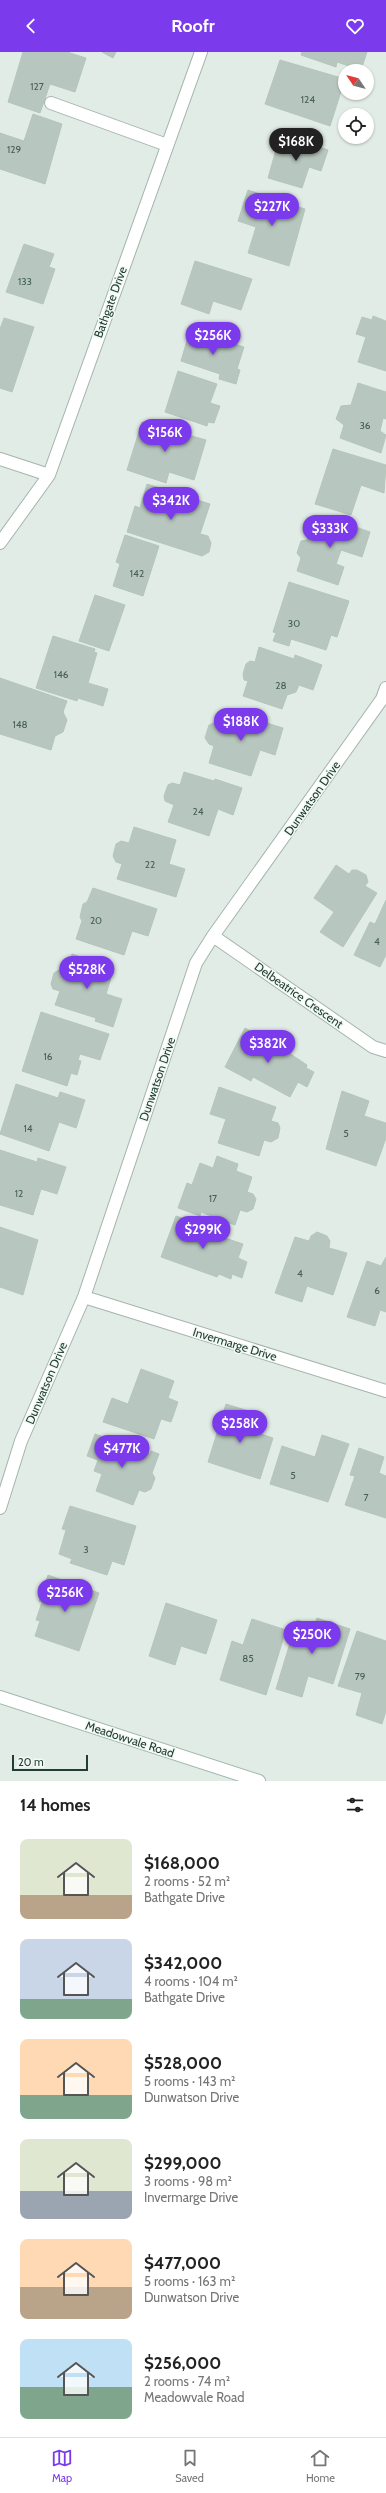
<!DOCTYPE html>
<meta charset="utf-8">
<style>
:root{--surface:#fff;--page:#f6f6f6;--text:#222;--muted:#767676;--line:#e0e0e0;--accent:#7c3aed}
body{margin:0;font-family:Cabin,sans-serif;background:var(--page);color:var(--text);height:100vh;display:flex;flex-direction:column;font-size:15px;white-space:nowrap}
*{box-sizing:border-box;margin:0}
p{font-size:13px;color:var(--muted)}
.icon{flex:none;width:22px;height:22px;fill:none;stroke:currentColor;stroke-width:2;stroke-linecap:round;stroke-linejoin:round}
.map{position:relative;height:1729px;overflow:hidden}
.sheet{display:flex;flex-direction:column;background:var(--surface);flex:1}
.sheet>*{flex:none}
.needle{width:26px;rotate:305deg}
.tools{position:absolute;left:338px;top:12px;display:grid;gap:8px}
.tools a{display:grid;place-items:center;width:36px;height:36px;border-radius:50%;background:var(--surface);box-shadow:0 1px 3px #0004;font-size:20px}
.scale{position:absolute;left:12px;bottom:10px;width:76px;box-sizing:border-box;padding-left:4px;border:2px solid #213e33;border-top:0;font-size:11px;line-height:14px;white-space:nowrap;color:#213e33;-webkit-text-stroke:3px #f2f9f5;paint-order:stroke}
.price{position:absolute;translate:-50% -34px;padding:0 9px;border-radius:14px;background:var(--accent);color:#fff;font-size:13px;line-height:26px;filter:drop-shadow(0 1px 2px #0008)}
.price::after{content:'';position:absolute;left:50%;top:24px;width:12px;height:9px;margin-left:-6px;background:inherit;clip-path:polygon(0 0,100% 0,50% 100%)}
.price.on{background:#222;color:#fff}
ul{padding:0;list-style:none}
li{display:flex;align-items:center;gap:12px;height:100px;padding:0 20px}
li span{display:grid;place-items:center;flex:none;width:112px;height:80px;border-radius:8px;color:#555}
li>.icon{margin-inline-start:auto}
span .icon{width:48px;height:48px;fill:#fffc;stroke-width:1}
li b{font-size:17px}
h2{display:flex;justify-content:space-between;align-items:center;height:48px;padding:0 20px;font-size:17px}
header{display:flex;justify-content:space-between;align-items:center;height:52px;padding:0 20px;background:var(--accent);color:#fff;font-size:18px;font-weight:700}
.tab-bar{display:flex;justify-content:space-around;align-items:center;height:56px;border-top:1px solid var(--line);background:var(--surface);font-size:11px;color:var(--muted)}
.tab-bar a{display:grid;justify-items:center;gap:2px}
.tab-bar .on{color:var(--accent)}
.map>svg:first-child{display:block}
.building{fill:#b7c7bf;stroke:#b4c6bc}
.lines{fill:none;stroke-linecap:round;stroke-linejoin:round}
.lane-casing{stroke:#a4b4ad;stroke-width:14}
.street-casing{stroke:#a4b4ad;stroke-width:14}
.secondary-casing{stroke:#a0b8ad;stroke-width:14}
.lane{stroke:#fff;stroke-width:12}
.street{stroke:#fff;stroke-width:12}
.secondary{stroke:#fff;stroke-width:12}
.labels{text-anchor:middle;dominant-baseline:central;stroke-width:3;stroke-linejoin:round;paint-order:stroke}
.number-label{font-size:10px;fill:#466056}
.street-label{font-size:12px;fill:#213e33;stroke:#f2f9f5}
</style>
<header><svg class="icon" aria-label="back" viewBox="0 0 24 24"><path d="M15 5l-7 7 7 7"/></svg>Roofr<svg class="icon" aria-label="heart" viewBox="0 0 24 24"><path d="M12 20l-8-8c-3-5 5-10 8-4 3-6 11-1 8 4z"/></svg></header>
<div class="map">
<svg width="386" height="1729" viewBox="0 0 386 1729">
<rect width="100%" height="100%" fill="#e2ece6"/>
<path class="building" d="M23,0h44l19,6 -11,34 -25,-8 -10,29 -32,-11z
M102,0h14l-3,6z
M302,0h65l-6,18 -24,-8 -1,5 -35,-12z
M280,8l65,19 -15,47 -65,-22z
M33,62l29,10 -17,60 -45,-15v-36l24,8z
M279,87l30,9 1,-4 18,6 -7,21 -12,-4 -7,21 -34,-10z
M248,138l57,19 -16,57 -41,-13 8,-26 -18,-6z
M24,192l30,10 -5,13 6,2 -12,35 -37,-12z
M195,209l57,18 -11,31 -28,-9 -4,13 -28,-10z
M373,264l13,5v50l-28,-9 8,-25 -10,-3 6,-17 10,3z
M4,266l30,9 -22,65 -12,-4v-59z
M190,278l54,17 -7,22 3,1 -4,14 -17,-5 1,-5 -39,-13z
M178,319l39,13 -7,19 10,3 -6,17 -6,-1 -1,4 -42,-14z
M358,331l28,9v27l-3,-1 -3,13 6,4 -5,18 -41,-15 4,-13 -8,-6 5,-13 10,-1z
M142,370l64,18 -12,40 -25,-8 -3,11 -39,-13z
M333,397l53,16 -2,28 -23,-8 -10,30 -36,-11z
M147,432l63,20 -10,30 8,2 3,7 -2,9 -7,4 -75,-24 8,-26 5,2z
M314,465l29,10 1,-4 26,9 -8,25 -21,-7 -5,14 8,3 -6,18 -41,-14 4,-13 -4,-5 4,-12 6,-1z
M125,483l34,11 -16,50 -30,-10 7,-22 -4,-2z
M289,530l60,19 -12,36 -6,-2 -5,15 -35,-11 -2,7 -16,-5 3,-8 -3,-1z
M95,543l30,10 -16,46 -30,-10z
M53,584l42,13 -1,3 3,1 -9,30 20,6 -5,17 -25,-8 -1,3 -41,-13z
M259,595l35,12 1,-4 27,10 -9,25 -14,-5 -3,7 -9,3 -5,14 -39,-13 5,-15 -4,-1 -1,-6 3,-10 4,-3 5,1z
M0,626l67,23 -4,11 4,8 -4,12 -8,4 -4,14 -51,-16z
M225,660l31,10 1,-2 26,8 -8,27 -15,-5 -9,26 -42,-13 5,-17 -5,-2 -4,-6 4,-13 7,-3 5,2z
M184,720l30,9 1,-2 27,9 -9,27 -15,-6 -9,27 -41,-14 6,-17 -9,-4 -1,-5 4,-11 4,-2 8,2z
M134,775l42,13 -7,24 16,5 -9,28 -59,-18 5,-15 -6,-2 -3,-6 3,-12 5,-3 8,2z
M336,813l13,9 3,-4h5l9,5 2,7 -3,4 12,7 -34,54 -23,-15 14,-20 -20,-14z
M93,836l64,21 -9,27 -16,-5 -8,24 -48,-16 6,-18 -2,-4 3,-13 4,-2z
M386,848v55l-6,12 -26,-12 16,-33 5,2z
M72,902l42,14 -8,26 16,5 -9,28 -18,-6 1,-3 -41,-13 5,-14 -7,-2 -2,-5 3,-11 5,-3 7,2z
M41,960l68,22 -9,26 -20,-6 -2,6 3,1 -4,14 -6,-2 -4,13 -45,-15z
M245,976l25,14 2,-2 9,4 -1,3 27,18 -1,3 8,4 -7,15 -9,-5 -8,15 -37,-20 -2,4 -26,-14z
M16,1032l42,14 2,-6 25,8 -9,28 -17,-6 -10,29 -49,-17z
M219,1035l57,20 -5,14 7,2 2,5 -2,10 -7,4 -7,-2 -5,16 -41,-13 8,-24 -16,-5z
M342,1039l27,10 -5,15 22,7v15l-10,28 -50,-17z
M0,1098l37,12 1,-4 28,9 -9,27 -16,-5 -8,26 -33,-10z
M217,1104l21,8 -2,7 16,6 -5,15 6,2 3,5 -3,10 -6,3 -7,-2 -5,15 -34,-13 -1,4 -22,-8 9,-25 5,2 8,-22 13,5z
M176,1164l35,12 -1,5 33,11 -5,14 9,4 -5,16 -10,-4 -1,5 -12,-5 -2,3 -56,-20z
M0,1175l38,13 -15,55 -23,-8z
M317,1180l10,4 3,5 -1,7 18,5 -14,42 -26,-9 -5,16 -27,-9 20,-56 14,4 2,-5z
M386,1205v55l-6,-2 -5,16 -28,-9 20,-56 14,5z
M141,1317l33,12 -6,17 10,4 -7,20 -10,-3 -7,20 -51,-17 9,-24 16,6z
M226,1352l29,9 -6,17 24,8 -13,41 -52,-17z
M95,1382l55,20 1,-3 8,3 -7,19 3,5 -4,11 -6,3 -6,-2 -6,15 -37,-14 6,-17 -8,-3 4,-11 -11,-4z
M322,1383l27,9 -21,58 -58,-18 12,-38 33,11z
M359,1396l25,9 -5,16 7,3v42l-41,-13 10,-29 -5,-1z
M70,1454l66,20 -12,39 -12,-4 -5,14 -37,-12 2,-4 -13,-5 7,-24 -4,-1z
M48,1523l51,18 -20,58 -44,-15 5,-15 -4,-1 6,-18 -3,-1z
M166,1551l51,17 -11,34 -25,-8 -6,19 -26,-9z
M317,1566l33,11 -17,55 -25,-8 -6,21 -26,-8 21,-69 17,5z
M252,1567l34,11 -20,65 -46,-15 12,-39 11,4z
M357,1579l29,10v70l-4,13 -26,-9 6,-22 -24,-7z"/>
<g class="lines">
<g class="lane-casing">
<path id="lane" d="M51,51l116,42"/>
</g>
<g class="street-casing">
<path id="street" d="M0,407l49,16
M0,491l49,-68 152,-423
M213,884l160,111 13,4
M84,1245l302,94
M0,1456l21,-67 63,-144 112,-334 17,-27 169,-237 4,-11"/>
</g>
<g class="secondary-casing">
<path id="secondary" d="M0,1645l259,84"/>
</g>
<use href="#lane" class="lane"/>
<use href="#street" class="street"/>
<use href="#secondary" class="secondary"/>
</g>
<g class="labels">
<g class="number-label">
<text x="37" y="34">127</text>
<text x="308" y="47">124</text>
<text x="14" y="97">129</text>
<text x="25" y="229">133</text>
<text x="365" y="373">36</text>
<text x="137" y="521">142</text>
<text x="294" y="571">30</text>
<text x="61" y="622">146</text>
<text x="281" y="633">28</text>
<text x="20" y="672">148</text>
<text x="198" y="759">24</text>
<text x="150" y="812">22</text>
<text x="96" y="868">20</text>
<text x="377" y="889">4</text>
<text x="48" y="1004">16</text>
<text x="28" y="1076">14</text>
<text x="346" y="1081">5</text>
<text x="19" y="1141">12</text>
<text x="213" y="1146">17</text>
<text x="300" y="1221">4</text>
<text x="377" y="1238">6</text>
<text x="293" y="1423">5</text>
<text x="366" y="1445">7</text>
<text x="86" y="1497">3</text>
<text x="248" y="1606">85</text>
<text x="360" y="1624">79</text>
</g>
<g class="street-label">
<text transform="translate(110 250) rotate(-70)">Bathgate Drive</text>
<text transform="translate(312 746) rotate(-55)">Dunwatson Drive</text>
<text transform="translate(299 943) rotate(35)">Delbeatrice Crescent</text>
<text transform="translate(157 1027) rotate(-71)">Dunwatson Drive</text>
<text transform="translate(235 1292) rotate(17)">Invermarge Drive</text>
<text transform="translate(46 1331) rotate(-67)">Dunwatson Drive</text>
<text transform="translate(130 1687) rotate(18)">Meadowvale Road</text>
</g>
</g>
</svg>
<div class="tools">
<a><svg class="needle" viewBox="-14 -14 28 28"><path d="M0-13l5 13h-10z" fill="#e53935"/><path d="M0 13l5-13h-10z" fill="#767676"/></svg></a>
<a><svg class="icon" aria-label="locate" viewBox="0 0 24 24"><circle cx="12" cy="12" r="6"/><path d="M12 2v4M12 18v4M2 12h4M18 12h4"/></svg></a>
</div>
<div class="scale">20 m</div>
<b class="price on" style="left:296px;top:110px">$168K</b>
<b class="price" style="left:272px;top:175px">$227K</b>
<b class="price" style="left:213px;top:304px">$256K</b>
<b class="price" style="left:165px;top:401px">$156K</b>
<b class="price" style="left:171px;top:469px">$342K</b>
<b class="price" style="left:330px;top:497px">$333K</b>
<b class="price" style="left:241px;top:690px">$188K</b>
<b class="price" style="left:87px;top:938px">$528K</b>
<b class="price" style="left:268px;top:1012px">$382K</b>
<b class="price" style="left:203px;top:1198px">$299K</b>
<b class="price" style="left:240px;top:1392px">$258K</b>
<b class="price" style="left:122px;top:1417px">$477K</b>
<b class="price" style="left:65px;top:1561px">$256K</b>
<b class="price" style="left:312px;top:1603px">$250K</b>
</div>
<section class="sheet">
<h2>14 homes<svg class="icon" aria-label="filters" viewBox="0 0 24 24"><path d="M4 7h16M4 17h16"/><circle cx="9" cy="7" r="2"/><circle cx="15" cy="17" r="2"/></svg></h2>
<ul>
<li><span style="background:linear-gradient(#dfe7d0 70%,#b9a48a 0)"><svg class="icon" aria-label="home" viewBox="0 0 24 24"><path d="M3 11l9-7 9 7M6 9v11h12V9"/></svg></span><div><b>$168,000</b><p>2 rooms · 52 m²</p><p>Bathgate Drive</p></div></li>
<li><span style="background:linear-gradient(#c9d6e8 75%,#7fa58c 0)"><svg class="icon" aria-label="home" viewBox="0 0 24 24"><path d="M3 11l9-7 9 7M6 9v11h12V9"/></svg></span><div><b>$342,000</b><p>4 rooms · 104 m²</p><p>Bathgate Drive</p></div></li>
<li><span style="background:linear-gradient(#ffd9b3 70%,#7fa58c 0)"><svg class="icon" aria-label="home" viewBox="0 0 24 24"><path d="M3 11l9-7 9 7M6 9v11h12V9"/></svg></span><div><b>$528,000</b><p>5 rooms · 143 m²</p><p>Dunwatson Drive</p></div></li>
<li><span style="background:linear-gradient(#dfe7d0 65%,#9aa5b1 0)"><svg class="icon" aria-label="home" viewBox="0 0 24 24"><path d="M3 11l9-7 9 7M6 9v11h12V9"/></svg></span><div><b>$299,000</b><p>3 rooms · 98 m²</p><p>Invermarge Drive</p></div></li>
<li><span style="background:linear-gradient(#ffd9b3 60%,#b9a48a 0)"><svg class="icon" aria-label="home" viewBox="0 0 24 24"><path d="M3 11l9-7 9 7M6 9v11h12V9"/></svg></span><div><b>$477,000</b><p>5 rooms · 163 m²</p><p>Dunwatson Drive</p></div></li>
<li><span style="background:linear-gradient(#bfe0f5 60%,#7fa58c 0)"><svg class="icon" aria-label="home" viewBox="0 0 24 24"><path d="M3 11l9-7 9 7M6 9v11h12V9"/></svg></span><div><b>$256,000</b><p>2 rooms · 74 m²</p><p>Meadowvale Road</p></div></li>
</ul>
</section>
<nav class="tab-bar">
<a class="on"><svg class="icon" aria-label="map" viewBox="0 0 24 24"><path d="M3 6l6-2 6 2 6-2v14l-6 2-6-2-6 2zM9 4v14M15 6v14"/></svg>Map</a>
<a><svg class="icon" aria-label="saved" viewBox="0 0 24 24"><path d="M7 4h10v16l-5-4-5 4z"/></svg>Saved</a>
<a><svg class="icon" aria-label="home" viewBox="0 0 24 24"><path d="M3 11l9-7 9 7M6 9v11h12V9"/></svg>Home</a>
</nav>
